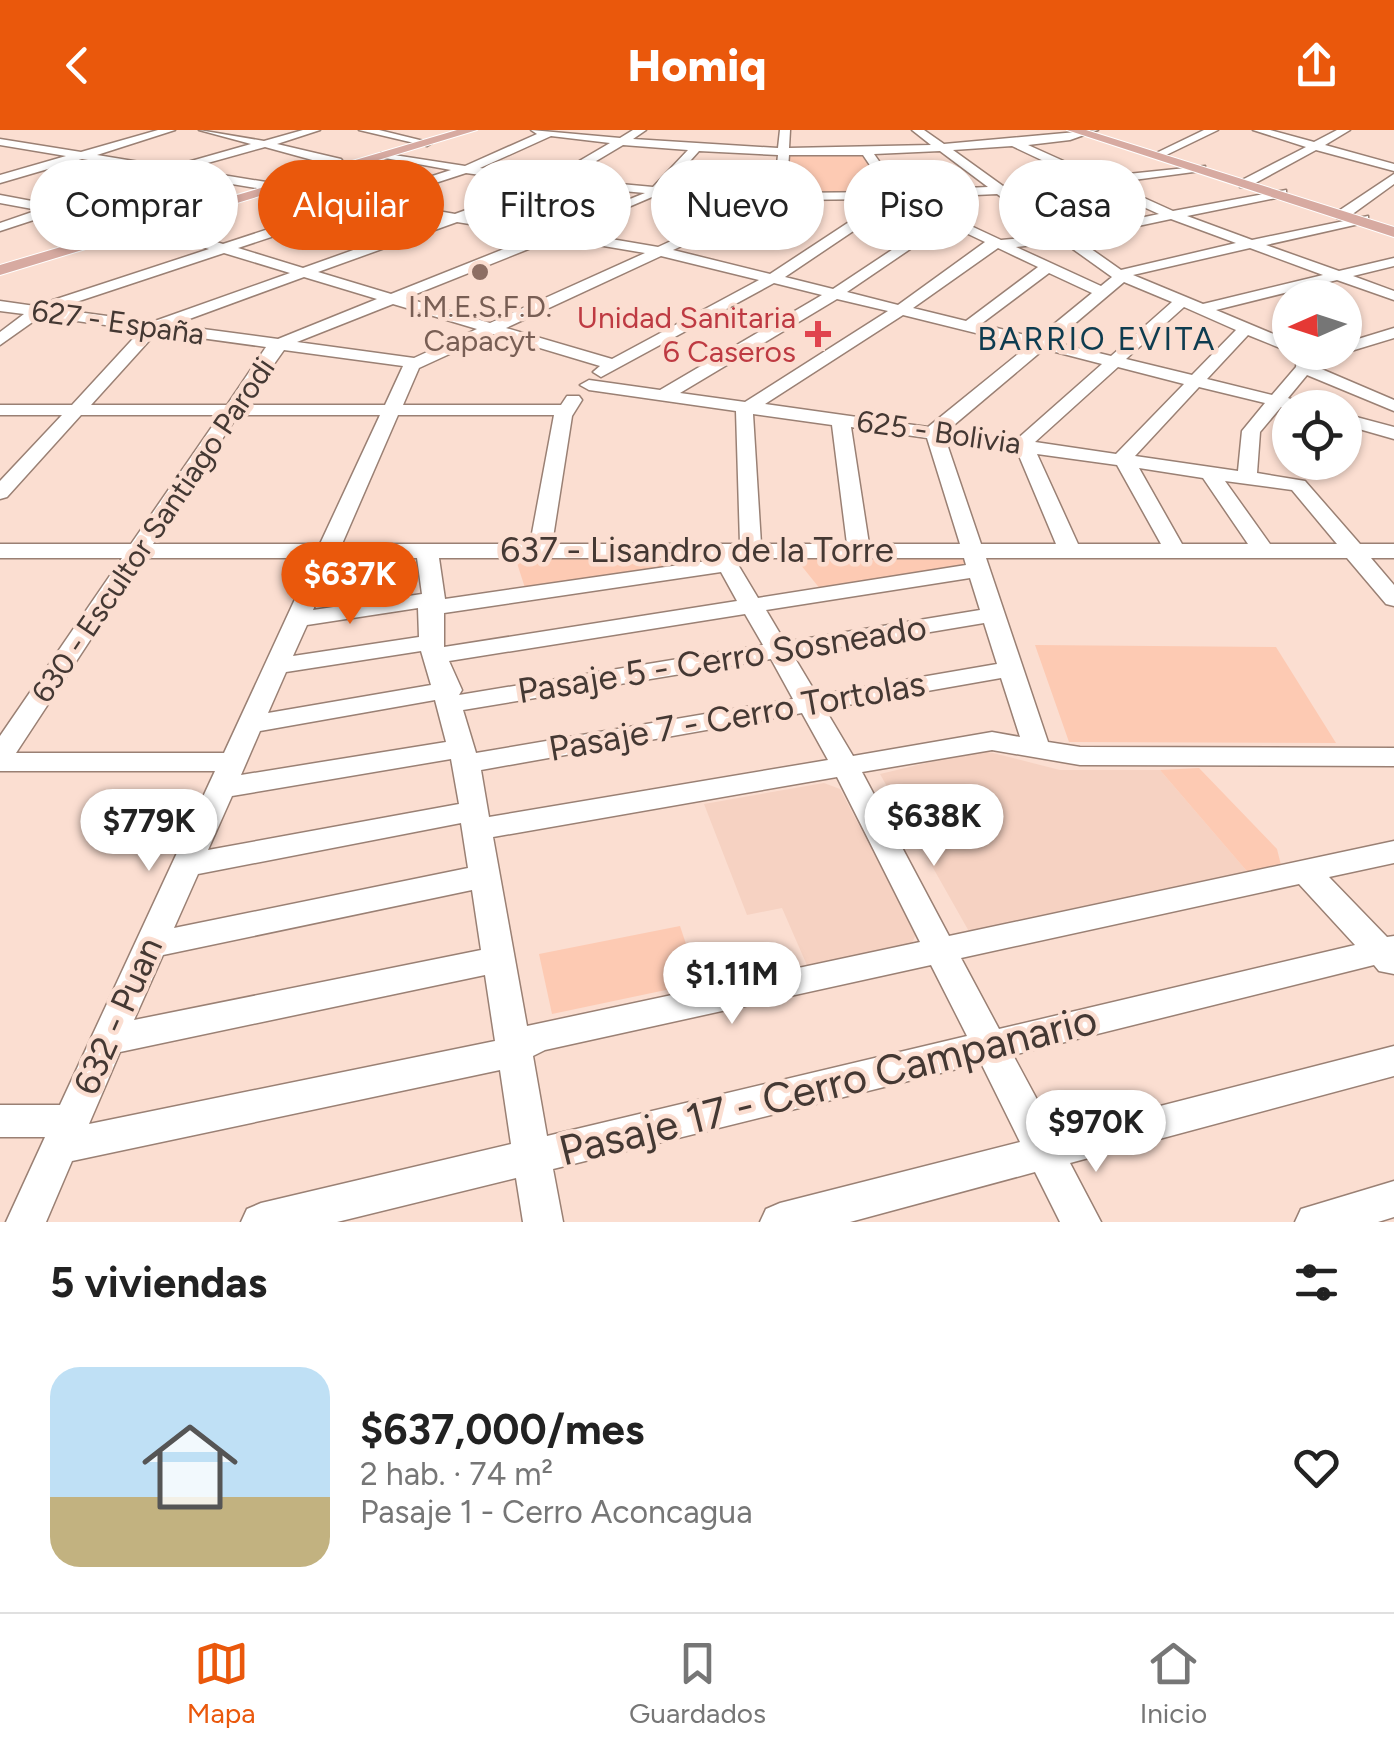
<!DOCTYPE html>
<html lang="es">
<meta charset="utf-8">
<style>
:root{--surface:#fff;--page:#f6f6f6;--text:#222;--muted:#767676;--line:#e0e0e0;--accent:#ea580c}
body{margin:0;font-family:Figtree,sans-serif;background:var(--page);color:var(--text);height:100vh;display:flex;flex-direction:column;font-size:38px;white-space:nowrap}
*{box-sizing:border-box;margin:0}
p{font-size:32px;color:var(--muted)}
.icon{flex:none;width:55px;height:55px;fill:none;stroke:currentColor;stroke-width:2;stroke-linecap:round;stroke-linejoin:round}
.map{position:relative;height:1092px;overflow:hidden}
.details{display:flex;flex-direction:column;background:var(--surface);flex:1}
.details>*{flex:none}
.hud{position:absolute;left:30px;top:30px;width:1335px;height:90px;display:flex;gap:20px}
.needle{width:65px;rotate:267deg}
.buttons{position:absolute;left:1272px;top:150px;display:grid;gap:20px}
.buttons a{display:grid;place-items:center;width:90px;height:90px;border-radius:50%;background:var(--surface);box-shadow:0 2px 8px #0004;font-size:50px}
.price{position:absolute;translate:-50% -85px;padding:0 22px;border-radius:35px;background:#fff;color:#222;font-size:32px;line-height:65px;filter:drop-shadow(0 2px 5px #0008)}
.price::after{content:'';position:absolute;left:50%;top:60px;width:30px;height:22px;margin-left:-15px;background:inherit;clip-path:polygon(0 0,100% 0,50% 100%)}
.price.selected{background:var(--accent);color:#fff}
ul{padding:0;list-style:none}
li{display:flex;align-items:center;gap:30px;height:250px;padding:0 50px}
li+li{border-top:2px solid var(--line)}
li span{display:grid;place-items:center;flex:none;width:280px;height:200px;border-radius:30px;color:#555}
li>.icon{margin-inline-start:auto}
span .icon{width:120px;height:120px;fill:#fffc;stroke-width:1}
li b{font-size:42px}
h2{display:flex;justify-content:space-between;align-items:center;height:120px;padding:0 50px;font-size:42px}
.tag{padding:0 35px;border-radius:45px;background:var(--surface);box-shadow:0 2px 8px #0004;font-size:35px;line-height:90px}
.tag.selected{background:var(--accent);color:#fff}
header{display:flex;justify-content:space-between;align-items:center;height:130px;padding:0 50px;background:var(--accent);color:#fff;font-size:45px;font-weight:800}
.tabs{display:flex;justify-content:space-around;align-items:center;height:140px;border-top:2px solid var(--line);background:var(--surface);font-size:28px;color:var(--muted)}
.tabs a{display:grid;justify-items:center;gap:5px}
.tabs .selected{color:var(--accent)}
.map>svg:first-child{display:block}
.built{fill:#f6d2c2}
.green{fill:#fdcab3}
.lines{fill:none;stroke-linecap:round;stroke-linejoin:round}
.minor-casing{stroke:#9a8074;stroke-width:3}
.major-casing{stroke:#fff;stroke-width:2}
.minor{fill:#fff;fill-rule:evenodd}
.major{fill:#d7aaa1;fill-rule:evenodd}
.education-dot{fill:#8d6e63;stroke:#fbded1;stroke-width:4}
.health-dot{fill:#e0444e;stroke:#fbded1;stroke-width:4}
.labels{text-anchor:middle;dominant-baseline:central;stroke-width:9;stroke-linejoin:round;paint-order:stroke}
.far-education-label{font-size:30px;fill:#785e54;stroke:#fbded1}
.far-health-label{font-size:30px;fill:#be3a42;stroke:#fbded1;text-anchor:end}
.far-street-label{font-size:30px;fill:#443833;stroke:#fbded1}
.far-neighbourhood-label{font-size:32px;letter-spacing:2.5px;fill:#0e3c50;stroke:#fbded1}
.street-label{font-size:35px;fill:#443833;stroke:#fbded1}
.near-street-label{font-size:42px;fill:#443833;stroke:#fbded1}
</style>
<header><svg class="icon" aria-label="back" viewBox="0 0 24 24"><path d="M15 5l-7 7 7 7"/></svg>Homiq<svg class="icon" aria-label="share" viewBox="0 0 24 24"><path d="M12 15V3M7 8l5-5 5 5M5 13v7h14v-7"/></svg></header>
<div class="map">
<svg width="1394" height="1092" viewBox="0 0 1394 1092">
<rect width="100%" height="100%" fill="#fbded1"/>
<path class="built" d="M981,620l79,20h100l91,106 -280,59 -91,-161z
M824,653l16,6 76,145 -6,14 -101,22 -27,-62 -35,7 -43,-111z"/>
<path class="green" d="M788,23h73l27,41h-100z
M792,424h174l4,14 -149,22z
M521,426h180l4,4 -179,31 -10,-31z
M1035,515l241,2 60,96 -267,-1z
M1199,638l78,81 5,20 -31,7 -91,-106z
M680,796l19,57 -147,31 -13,-60z"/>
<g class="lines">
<g class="minor-casing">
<path id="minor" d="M158,0h17l-78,25 73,12 81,-23 -52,-14 65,11 39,-11h17l-43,14 64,15 8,11 -84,-23 -79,22 178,29 87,-28 -66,-12 -4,-5 84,13 72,-32 -6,-4 89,8 13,-8h13l-13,9 145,9 2,-18h10l-1,18 142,-3 -19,-15h12l20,14 154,-14 -28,10 -42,5 71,32 106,-11 -4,5 -90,12 62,28 113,-21v6l-99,20 65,24 116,-24v6l-102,23 73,26 55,-13v8l-41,10 41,15v9l-57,-20 -121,30 74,31v11l-42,-17 -41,44 65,16 24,-28 1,-10 15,-5h25l-25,13 82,35v11l-87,-36 -19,23 27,10 -34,-1 -21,25 -3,41 48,8 55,63h34v14h-23l23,27v21l-8,-2 -39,-46h-361l62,184 32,5 314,1v18l-314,-1 -88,-15 -130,22 87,164 445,-95v22l-65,14 58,60 7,-1v38l-15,-3 -5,-6 -361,90 42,78 339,-87v30l-324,87 31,59h-41l-25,-50 -185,50h-90l6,-13 14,-6 240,-61 -39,-79 -428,106 10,53h-40l-7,-44 -179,44h-96l6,-13 14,-6 250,-59 -11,-74 -428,91 -26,61h-40l39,-85h-45v-32h60l155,-334h-215v-35l122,-178h-122v-14h131l89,-129h-139l-74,82 -7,2v-18l62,-66h-62v-10h72l69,-75 -100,-14 -41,29v-13l24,-18 -24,-3v-10l35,5 174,-57 -63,-19 -91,-17 -55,18v-8l38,-13 -38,-7v-8l53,10 102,-34 -73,-12 -82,24v-8l66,-19 -66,-11v-6l81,13zM551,6l59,7 -58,34 -72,-9zM623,15l65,5 -35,37 -87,-8zM1012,16l70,33 -79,7 -50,-36zM699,21l79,4 -4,37 -108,-4zM940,21l48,36 -88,4 -26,-37zM789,25h74l25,37 -102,1zM466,43l74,10 -85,31 -75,-13zM171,44l177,29 -125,41 -75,-22 -79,-14zM556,55l89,8 -92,37 -81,-14zM1095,55l64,29 -91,19 -56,-41zM659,64l104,5 -105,48 -88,-15zM997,64l57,41 -53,5 -90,-42zM884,69l-114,75 -97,-24 109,-50zM898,71l39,19 -104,69 -48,-12zM365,76l75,13 -137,49 -65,-20zM1171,89l65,24 -115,27 -44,-31zM457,92l82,13 -148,59 -73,-22zM947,94l38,18 -87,63 -51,-13zM556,108l89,15 -155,70 -84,-25zM1061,112h2l49,35 -11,9 -85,-39zM998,118l40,19 -72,54 -53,-13zM1250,118l73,27 -120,29 -70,-29zM224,123l66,20 -138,49 -97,-13zM661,126l98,24 -147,79 -106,-31zM1049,143l43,20 -55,45 -56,-14zM304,147l73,22 -99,40 -105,-14zM1124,152l48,20 -61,54 -58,-14zM774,153l48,12 -162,95 -71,-10 -9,5 9,5 147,21 4,133h-188l20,-128 10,-16 -3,-4h-12l-6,9h-158l16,-37 74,-34 107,32 -7,6 8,5zM837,169l51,12 -143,91 -65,-9zM393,174l84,25 -63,29 -117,-16zM1184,177l52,23 -44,45 -66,-16zM903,185l125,31 -100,81 -163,-23zM157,202l109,15 -39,58h-136zM1044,219l58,15 -86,76 -68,-10zM284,220l119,16 -18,39h-140zM1118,237l66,17 -68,70 -81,-12zM1199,257l66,16 -23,28 -4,40 -103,-15zM753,284l79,11 15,119h-86zM238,285h142l-60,129h-167zM398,285h156l-24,129h-188zM851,297l76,11 33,106h-91zM946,311l71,10 39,93h-75zM1037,324l80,11 44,79h-83zM1139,338l64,10 45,66h-66zM1225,351l67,9 45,54h-67zM144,428h170l-90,195h-208zM336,428h81l5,36 -109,16zM439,428h273l2,2 -269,39zM734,428h230l2,7 -208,33zM721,442l16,29 -293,46v-34zM970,448l10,32 -195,32 -19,-32zM418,478l1,29 -126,19 14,-31zM745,484l18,31 -304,50 3,-5 -13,-29zM984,493l13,41 -180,31 -24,-40zM421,521l10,34 -163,28 18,-41zM771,529l22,40 -317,54 -13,-43zM1001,548l19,59 -28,-5 -139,24 -28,-47zM435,570l11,42 -205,33 19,-44zM802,583l26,47 -339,57 -8,-47zM451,629l8,45 -251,46 24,-54zM837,647l83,165 -393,84 -34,-189zM461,693l7,45 -294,60 24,-54zM1299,754l56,61 -356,84 -38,-71zM472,760l9,60 -347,70 29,-65zM931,835l36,71 -420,100 -14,-80 12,-6zM485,845l10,66 -406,83 31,-72z
M359,0h20l53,13 -5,3z
M1204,0h14l-58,28 -10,-2z
M1253,0h17l44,12 23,-12h13l-25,15 69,19v7l-78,-21 -68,37h-8v-6l66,-34z
M1394,44v10l-47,34h-10v-6z
M1394,198v10l-43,13 -8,1 2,-9z
M1345,284l49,13v12l-49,-14z
M1394,1051v36l-16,5h-83l6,-13z"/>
</g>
<g class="major-casing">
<path id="major" d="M457,0h20l-477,145v-10z
M1067,0h19l308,97v10z"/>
</g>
<use href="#minor" class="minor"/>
<use href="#major" class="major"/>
</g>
<circle class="education-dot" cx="480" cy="142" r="10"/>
<path class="health-dot" d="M813 189h10v10h10v10h-10v10h-10v-10h-10v-10h10z"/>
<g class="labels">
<g class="far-education-label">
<text x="480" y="176">I.M.E.S.F.D.<tspan x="480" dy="34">Capacyt</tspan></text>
</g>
<g class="far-health-label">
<text x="796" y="187">Unidad Sanitaria<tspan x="796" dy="34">6 Caseros</tspan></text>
</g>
<g class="far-street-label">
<text transform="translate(118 192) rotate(8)">627 - España</text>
<text transform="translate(939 302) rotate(8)">625 - Bolivia</text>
<text transform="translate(153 400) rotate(-56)">630 - Escultor Santiago Parodi</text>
</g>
<g class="far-neighbourhood-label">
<text x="1097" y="209">BARRIO EVITA</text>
</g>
<g class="street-label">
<text x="697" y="420">637 - Lisandro de la Torre</text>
<text transform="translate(722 529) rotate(-9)">Pasaje 5 - Cerro Sosneado</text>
<text transform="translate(737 586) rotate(-10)">Pasaje 7 - Cerro Tortolas</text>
<text transform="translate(118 886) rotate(-66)">632 - Puan</text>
</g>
<g class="near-street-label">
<text transform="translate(828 955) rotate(-14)">Pasaje 17 - Cerro Campanario</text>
</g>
</g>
</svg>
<div class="buttons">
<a><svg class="needle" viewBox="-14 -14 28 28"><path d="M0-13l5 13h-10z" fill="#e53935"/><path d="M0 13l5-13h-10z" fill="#767676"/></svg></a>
<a><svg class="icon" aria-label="locate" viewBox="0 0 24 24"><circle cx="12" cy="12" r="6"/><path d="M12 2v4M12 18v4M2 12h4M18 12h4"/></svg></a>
</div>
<b class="price selected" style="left:350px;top:497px">$637K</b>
<b class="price" style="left:934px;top:739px">$638K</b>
<b class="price" style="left:149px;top:744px">$779K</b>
<b class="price" style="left:732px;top:897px">$1.11M</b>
<b class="price" style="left:1096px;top:1045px">$970K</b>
<div class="hud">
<a class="tag">Comprar</a>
<a class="tag selected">Alquilar</a>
<a class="tag">Filtros</a>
<a class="tag">Nuevo</a>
<a class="tag">Piso</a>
<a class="tag">Casa</a>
</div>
</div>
<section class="details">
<h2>5 viviendas<svg class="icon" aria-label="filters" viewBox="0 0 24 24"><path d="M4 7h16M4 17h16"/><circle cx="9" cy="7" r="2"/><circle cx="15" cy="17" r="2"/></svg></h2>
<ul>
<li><span style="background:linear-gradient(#bfe0f5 65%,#c2b280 0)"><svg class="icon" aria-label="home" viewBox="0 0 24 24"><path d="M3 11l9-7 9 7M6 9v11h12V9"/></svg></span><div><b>$637,000/mes</b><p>2 hab. · 74 m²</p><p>Pasaje 1 - Cerro Aconcagua</p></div><svg class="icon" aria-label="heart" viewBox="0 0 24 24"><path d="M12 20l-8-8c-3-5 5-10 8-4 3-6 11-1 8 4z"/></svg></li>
</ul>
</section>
<nav class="tabs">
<a class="selected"><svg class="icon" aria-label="map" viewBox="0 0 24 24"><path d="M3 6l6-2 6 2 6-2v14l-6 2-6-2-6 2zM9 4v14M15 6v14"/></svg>Mapa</a>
<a><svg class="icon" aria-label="saved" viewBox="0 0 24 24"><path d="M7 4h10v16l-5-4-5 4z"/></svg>Guardados</a>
<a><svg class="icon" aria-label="home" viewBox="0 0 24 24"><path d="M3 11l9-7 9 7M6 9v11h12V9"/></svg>Inicio</a>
</nav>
